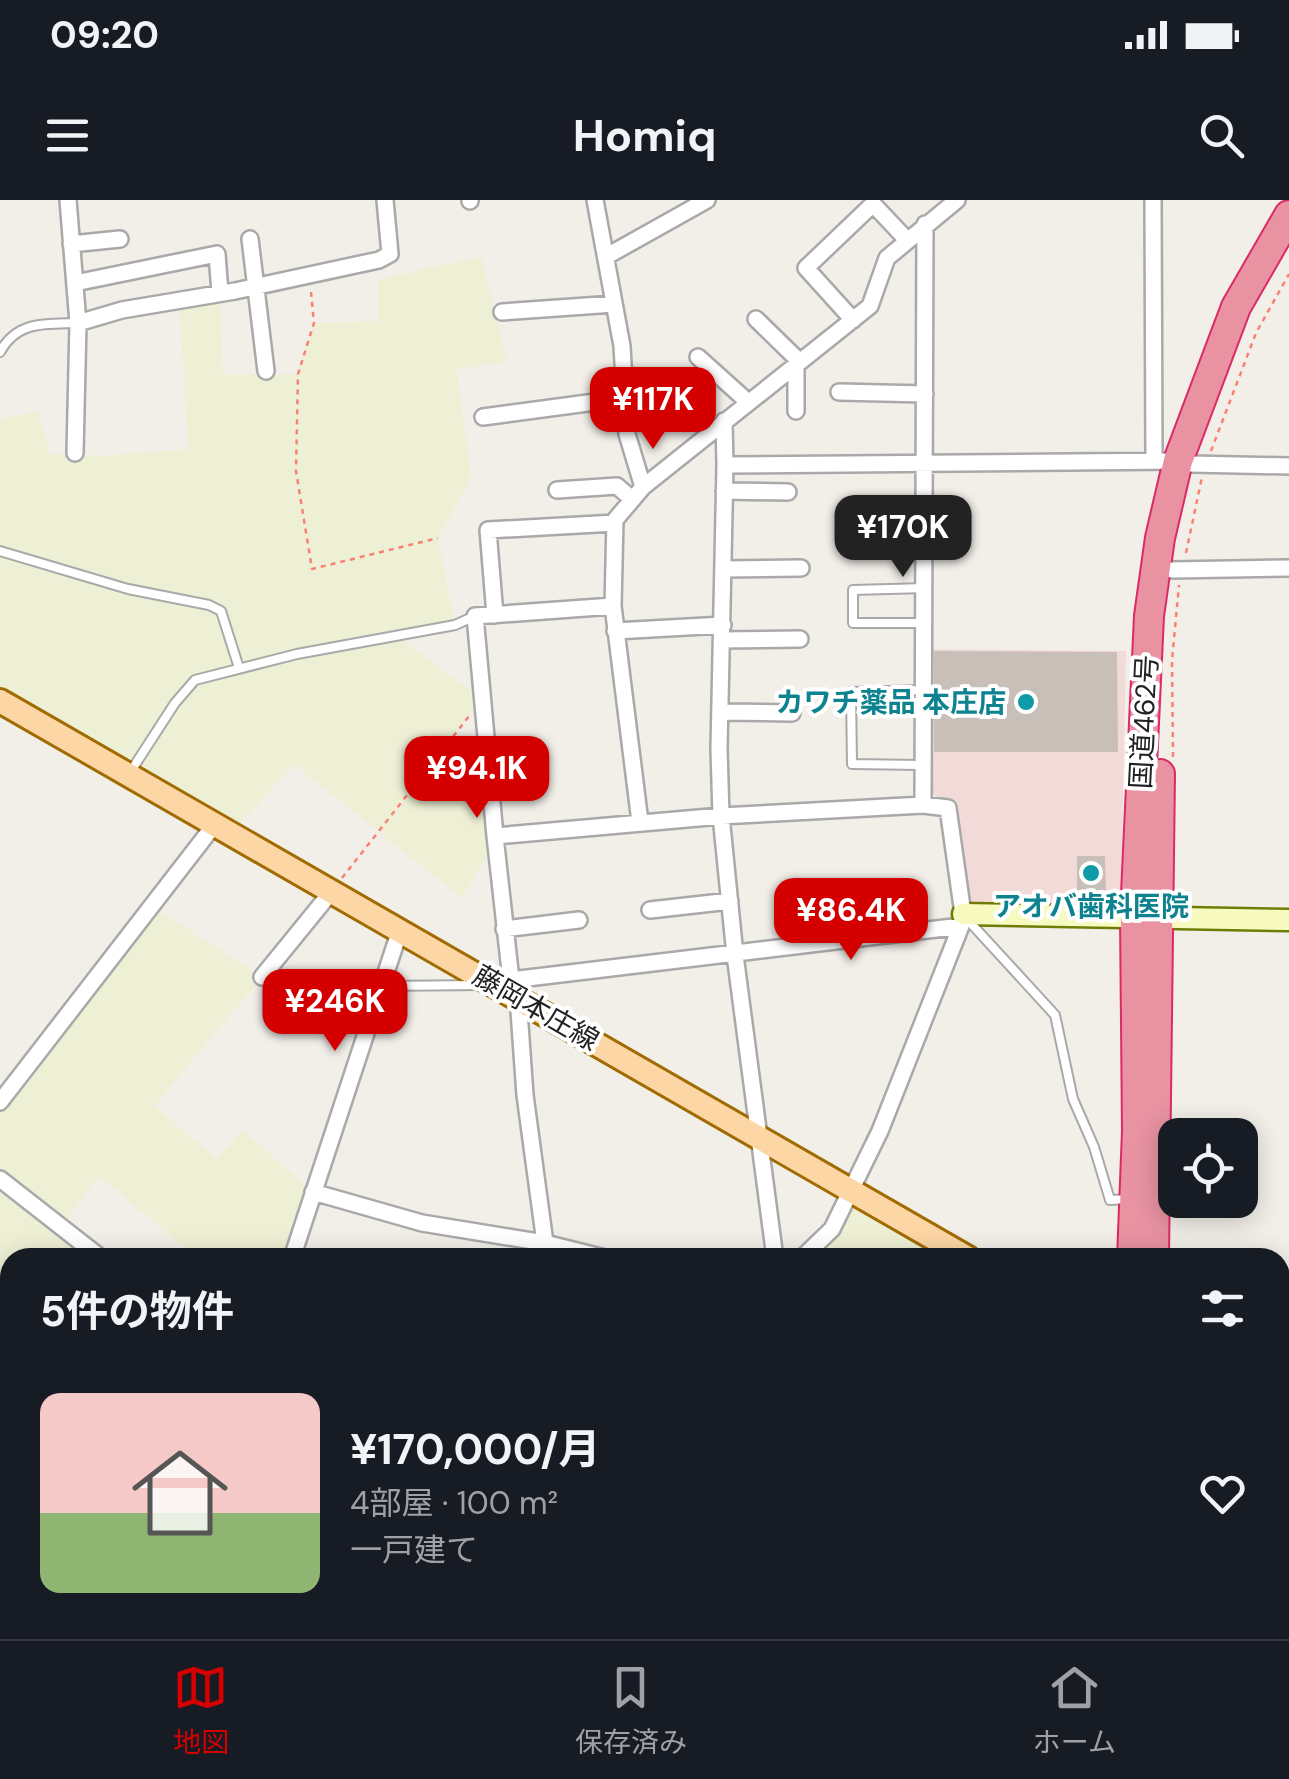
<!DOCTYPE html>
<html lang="ja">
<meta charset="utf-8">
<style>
:root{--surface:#171b24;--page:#242831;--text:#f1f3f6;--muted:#9ea1a6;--line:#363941;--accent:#d40000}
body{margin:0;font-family:"DM Sans","Noto Sans JP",sans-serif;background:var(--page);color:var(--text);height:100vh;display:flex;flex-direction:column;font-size:38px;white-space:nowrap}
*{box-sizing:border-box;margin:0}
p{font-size:32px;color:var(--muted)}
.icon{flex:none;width:55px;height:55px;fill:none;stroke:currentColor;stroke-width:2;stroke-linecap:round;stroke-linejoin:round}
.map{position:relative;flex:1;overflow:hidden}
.details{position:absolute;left:0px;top:1048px;width:1290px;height:392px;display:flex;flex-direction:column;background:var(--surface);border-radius:30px 30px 0 0;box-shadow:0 5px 25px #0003}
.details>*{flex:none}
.controls{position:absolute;left:1158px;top:918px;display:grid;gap:20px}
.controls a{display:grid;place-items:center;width:100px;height:100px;border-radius:20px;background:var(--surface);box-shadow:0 5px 25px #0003;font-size:50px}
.price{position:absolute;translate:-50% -85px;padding:0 22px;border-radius:20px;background:var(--accent);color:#fff;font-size:32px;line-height:65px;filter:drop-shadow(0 2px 5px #0008)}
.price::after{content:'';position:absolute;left:50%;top:60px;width:30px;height:22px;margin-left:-15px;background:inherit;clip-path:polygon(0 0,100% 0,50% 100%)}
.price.active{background:#222;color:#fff}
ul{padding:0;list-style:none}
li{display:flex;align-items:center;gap:30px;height:250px;padding:0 40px}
li span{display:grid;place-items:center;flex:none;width:280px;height:200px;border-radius:20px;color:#555}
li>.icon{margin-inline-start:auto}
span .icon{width:120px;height:120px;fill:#fffc;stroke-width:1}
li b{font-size:42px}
h2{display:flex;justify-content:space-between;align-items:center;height:120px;padding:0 40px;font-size:42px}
.status{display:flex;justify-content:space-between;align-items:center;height:70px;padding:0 50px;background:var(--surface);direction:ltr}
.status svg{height:28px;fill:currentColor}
header{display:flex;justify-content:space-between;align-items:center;height:130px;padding:0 40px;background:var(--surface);font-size:45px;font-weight:700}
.tabs{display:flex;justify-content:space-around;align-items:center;height:140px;border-top:2px solid var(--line);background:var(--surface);font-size:28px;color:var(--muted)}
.tabs a{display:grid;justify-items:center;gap:5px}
.tabs .active{color:var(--accent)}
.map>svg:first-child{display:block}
.commercial{fill:#f2dad9}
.farmland{fill:#eef0d5}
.building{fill:#c7bfb8}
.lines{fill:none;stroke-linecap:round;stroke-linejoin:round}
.lane-casing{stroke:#a9a9a9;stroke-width:12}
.street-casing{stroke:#a9a9a9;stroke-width:20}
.secondary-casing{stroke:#707d05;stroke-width:25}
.primary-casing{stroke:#a06b00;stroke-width:28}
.highway-casing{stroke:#dc2a67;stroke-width:32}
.path{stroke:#fa8072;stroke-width:2.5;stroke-dasharray:5 5;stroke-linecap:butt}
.lane{stroke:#fff;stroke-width:8}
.street{stroke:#fff;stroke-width:15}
.secondary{stroke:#f7fabf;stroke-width:20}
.primary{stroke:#fcd6a4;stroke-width:22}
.highway{stroke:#e892a2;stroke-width:28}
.culture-dot{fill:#0f9aa8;stroke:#fff;stroke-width:4}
.labels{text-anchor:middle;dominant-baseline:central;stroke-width:8;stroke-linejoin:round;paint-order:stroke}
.culture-label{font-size:28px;font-weight:bold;fill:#0d838f;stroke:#fff;text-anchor:end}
.street-label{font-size:28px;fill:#222;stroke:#fff}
</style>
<div class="status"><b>09:20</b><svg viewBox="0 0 49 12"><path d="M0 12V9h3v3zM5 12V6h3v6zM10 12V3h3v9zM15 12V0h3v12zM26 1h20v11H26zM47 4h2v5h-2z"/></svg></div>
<header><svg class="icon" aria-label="menu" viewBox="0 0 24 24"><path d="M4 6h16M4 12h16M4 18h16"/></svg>Homiq<svg class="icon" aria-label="search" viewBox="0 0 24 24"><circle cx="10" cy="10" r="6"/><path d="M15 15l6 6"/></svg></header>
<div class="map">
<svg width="1289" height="1439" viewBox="0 0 1289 1439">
<rect width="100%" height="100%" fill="#f2efe9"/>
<path class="commercial" d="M930,449l196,2 -5,246 -8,8 -140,1 -8,-9 -10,-92 -24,-11z
M1289,1339v72h-9v-71z
M1115,1430h142l1,9h-146z"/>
<path class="farmland" d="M481,57l26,104 -50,9 14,108 -33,60 17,87 -57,11 84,63 -51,65 61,44 8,26 -38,64 -168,-134 -62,69 -232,-132v-282l38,-8 12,43 48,2 90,-7 -9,-151 41,-5 3,82 74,-1 17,-51 64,-2v-42z
M152,706l110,71 -108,129 63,53 26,-29 70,62 -21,65h-112l5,-9 -86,-72 -38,52 40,29 -91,1v174l-10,5v-335z
M850,991l118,66 -159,1z
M117,1430h86l-6,9h-76z
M481,1430h122l-1,9h-123z
M792,1430h105l-19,9h-84z"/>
<path class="building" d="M934,451l183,1 1,100h-184z
M1077,656h28l1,34h-29z
M1128,1430h57v9h-57z"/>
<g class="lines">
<g class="lane-casing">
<path id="lane" d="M0,152c17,-32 47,-28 78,-29
M0,351l128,38 81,16 12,6 18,57
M923,423h-70v-33l73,-2
M921,565l-69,-1 -1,-72 74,-2
M131,571l44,-68 20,-23 102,-26 158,-29 20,-9
M966,718l89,97 18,84 21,48 16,53 19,-1
M381,786l101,-1"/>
</g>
<g class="street-casing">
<path id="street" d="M68,0l10,123 -3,130
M470,0v1
M595,0l27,146 5,88 16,53
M1153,0l1,260
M250,39l16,132
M71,44l49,-5
M607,56l100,-56
M75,83l142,-29 3,39
M502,112l112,-8
M756,119l43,42
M853,120l-47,-52 67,-64 34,36
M78,123l44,-13 113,-19 144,-31 11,-6 -5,-54
M698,157l50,45
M839,192l86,2
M796,211v-47
M483,217l142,-19
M724,221l1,44 453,-4
M1191,264l98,2
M725,265l-6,284 2,67 14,139 40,303
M557,290l60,-4 15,13
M724,291l64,1
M723,369l78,-1
M1172,370l117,-2
M495,415l-7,-85 127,-7
M615,431l108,-6
M722,440l78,-1
M720,512l72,1
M640,622l-27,-216 2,-86 28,-33 227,-181 17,-48 70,-58
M495,636l-20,-220 138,-10
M650,710l80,-9
M504,729l75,-9
M262,777l70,-86
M511,780l-16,-144 226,-20 202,-11
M508,787l3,-7 450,-54
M518,797l7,98 20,148
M0,902l215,-278
M0,979l101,79
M313,992l109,31 123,20 60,15
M292,1058l108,-328
M802,1058l30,-29 48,-98 81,-205 2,-12 -15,-106 -25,-3 2,-581
M1280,1266l9,-5
M0,1401l10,-1
M704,1430l1,9
M995,1430v9
M480,1439l2,-9
M884,1439l26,-9"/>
</g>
<g class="secondary-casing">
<path id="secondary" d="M963,714l326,6"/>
</g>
<g class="primary-casing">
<path id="primary" d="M0,501l968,557
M1280,1217l9,4"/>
</g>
<g class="highway-casing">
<path id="highway" d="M1132,1058l5,-127 -2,-216 14,-299 11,-78 18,-77 58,-154 53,-92
M1154,1058l6,-484
M1089,1439l3,-9"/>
</g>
<path class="path" d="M311,92l3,31 -16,51 -2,97 16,98 126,-31
M1211,251l45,-118 33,-59
M1186,353l16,-76
M1173,557l-1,-97 7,-75
M342,678l128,-163"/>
<use href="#lane" class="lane"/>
<use href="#street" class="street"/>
<use href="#secondary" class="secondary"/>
<use href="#primary" class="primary"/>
<use href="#highway" class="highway"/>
</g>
<g class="culture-dot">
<circle cx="1026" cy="502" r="10"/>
<circle cx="1091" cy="673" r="10"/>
</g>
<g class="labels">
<g class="culture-label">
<text x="1006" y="502">カワチ薬品 本庄店</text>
<text x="1091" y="706" text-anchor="middle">アオバ歯科医院</text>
</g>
<g class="street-label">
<text transform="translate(1144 522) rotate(-87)">国道462号</text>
<text transform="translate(536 808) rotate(30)">藤岡本庄線</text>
</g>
</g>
</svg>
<div class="controls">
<a><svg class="icon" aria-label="locate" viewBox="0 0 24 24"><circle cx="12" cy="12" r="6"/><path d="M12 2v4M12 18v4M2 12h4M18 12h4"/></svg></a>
</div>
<b class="price" style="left:653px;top:252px">¥117K</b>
<b class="price active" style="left:903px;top:380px">¥170K</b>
<b class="price" style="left:477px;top:621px">¥94.1K</b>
<b class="price" style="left:851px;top:763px">¥86.4K</b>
<b class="price" style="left:335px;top:854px">¥246K</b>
<section class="details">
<h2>5件の物件<svg class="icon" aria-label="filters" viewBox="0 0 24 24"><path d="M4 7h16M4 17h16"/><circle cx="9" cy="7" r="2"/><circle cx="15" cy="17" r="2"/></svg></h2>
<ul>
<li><span style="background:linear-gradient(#f6c9c9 60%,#8fb573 0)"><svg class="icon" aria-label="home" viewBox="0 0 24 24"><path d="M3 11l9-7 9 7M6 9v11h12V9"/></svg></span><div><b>¥170,000/月</b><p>4部屋 · 100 m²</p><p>一戸建て</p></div><svg class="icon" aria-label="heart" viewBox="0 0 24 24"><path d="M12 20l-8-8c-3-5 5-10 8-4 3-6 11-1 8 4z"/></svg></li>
</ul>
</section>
</div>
<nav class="tabs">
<a class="active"><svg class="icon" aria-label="map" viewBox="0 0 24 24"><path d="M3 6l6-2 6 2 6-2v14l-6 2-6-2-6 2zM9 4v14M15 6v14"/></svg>地図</a>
<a><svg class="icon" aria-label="saved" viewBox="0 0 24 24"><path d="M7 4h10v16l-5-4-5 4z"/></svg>保存済み</a>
<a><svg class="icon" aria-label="home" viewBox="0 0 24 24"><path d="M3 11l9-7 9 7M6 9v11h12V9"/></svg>ホーム</a>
</nav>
